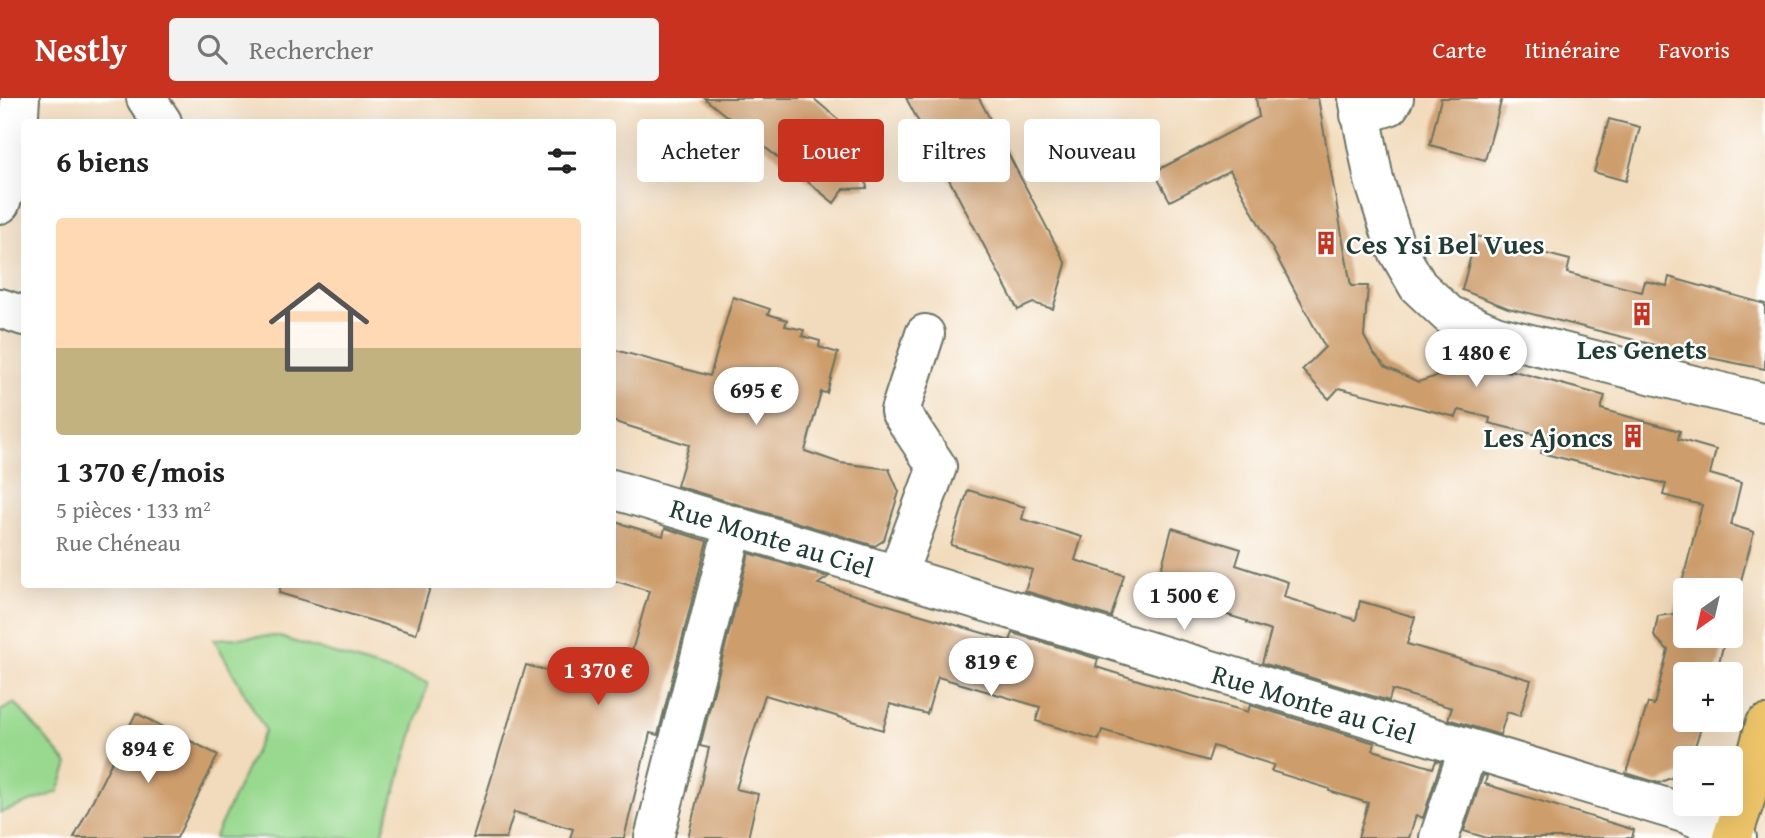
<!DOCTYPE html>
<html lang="fr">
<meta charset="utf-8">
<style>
:root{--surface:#fff;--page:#f2f2f2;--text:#222;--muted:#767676;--line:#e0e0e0;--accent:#c8321e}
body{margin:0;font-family:"Gentium Book Plus",serif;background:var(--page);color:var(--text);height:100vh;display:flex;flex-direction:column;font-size:26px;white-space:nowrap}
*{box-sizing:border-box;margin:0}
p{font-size:23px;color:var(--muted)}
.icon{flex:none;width:38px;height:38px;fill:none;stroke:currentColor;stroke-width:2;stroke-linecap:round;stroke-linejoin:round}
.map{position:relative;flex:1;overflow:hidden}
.details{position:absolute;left:21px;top:21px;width:595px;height:469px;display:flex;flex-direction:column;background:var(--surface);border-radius:7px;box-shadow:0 7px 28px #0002}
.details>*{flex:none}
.banner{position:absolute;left:637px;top:21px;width:665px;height:63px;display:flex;gap:14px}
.needle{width:46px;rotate:214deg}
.fabs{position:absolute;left:1673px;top:480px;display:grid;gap:14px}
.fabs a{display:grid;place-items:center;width:70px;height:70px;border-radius:7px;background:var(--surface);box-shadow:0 7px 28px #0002;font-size:35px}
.price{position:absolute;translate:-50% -60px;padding:0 16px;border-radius:24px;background:#fff;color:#222;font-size:23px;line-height:46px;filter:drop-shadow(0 2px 4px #0008)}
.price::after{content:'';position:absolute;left:50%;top:42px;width:21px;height:16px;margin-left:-10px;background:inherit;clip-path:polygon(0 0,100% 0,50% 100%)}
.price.current{background:var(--accent);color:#fff}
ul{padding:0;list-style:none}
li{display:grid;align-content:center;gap:14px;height:371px;padding:0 35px}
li+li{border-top:2px solid var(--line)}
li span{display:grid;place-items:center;height:217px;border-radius:7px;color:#555}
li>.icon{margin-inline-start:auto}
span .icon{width:126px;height:126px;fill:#fffc;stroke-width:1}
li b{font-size:30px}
h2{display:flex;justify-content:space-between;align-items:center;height:84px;padding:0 35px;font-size:30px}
.chip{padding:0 24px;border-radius:7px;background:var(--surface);box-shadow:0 7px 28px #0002;font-size:24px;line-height:63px}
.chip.current{background:var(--accent);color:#fff}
header{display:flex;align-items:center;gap:42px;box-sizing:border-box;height:98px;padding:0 35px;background:var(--accent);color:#fff}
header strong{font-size:33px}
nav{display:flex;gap:38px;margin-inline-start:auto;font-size:24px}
.search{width:490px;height:63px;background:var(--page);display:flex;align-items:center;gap:18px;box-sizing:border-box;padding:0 24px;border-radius:7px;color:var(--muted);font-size:26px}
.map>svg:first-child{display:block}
.green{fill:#99d98f;stroke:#5c8b62;stroke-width:2}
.building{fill:#ce9d6c}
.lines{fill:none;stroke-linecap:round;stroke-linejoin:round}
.minor-casing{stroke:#697464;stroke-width:42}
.major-casing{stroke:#697464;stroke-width:42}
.minor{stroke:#fff;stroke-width:38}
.major{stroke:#eec569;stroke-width:38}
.labels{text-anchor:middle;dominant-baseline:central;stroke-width:5;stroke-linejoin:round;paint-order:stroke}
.poi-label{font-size:28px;font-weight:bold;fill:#1f3d34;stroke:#fff;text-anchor:start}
.street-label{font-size:28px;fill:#1f3d34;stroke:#fff}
</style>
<header>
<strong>Nestly</strong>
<div class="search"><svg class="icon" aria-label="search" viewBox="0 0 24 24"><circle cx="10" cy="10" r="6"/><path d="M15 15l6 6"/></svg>Rechercher</div>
<nav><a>Carte</a><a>Itinéraire</a><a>Favoris</a></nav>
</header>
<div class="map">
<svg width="1765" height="740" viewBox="0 0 1765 740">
<rect width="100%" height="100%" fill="#fff"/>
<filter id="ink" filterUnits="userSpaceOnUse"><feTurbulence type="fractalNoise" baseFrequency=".0143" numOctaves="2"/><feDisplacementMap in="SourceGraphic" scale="14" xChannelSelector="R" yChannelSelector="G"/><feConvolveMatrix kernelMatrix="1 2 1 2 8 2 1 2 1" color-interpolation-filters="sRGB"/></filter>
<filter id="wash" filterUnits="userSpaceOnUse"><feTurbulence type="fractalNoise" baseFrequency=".00686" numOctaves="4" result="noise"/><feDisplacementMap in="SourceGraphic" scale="28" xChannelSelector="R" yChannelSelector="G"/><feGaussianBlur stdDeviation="1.57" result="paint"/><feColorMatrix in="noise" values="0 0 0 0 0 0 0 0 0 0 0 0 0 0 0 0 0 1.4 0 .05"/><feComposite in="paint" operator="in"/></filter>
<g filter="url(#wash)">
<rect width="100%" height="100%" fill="#f2dbbc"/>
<path class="green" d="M276,538l152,47 -47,155h-167l51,-108 -51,-91z
M15,605l53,61 -10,28 -58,21v-102z"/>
<g id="blocks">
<path class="building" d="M704,0h109l47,40 7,50 -23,1 -10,14z
M906,0h73l87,166 -13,45 -20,-6 -15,7z
M1256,0h62l33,188h17l-4,50 9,17 13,14 32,15 58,-18 34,8v-2l95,26 -4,13 79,22 -2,8 38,11 -6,24 31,9 -10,42 23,7 -23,86v-28h-46v45h41l-10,39h-31v45h19l-13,39h-6v14l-26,11 -33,-10 22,-70 6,2 14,-55 -14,-14 4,-20 16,-2 28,-109 -39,-10 3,-11 -125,-31 4,-16 -56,-14 1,-5 -31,-8 -3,7 -117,-29 -10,11 -27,-29 23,-23 -95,-177 -60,31 -16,-29 105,-55z
M1441,0h61l-17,62 -55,-15z
M1609,21l31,8 -14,54 -32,-9z
M1476,138l94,24 -3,13 75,19 3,-11 22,5 2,-9 96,27v65l-75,-15 -182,-46 -46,-18z
M733,199l37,12 -2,5 19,6 -2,6 19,4 -2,6 18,5 -1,6 19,6 -11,40 -6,-1 -16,59 35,12 49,6 10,23 -15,48 -9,6 -198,-60 12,-41 -77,-24v-72l98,27z
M968,392l57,17 -3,12 60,18 -7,23 49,15 -13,42 -86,-26 7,-21 -81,-25z
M612,423l51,15 2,-8 42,13 -49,194 -8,-2 -26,105h-54l3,-9 -59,-17 -8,26h-33l53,-173 89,24 9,-34 6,3 19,-67 -37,-11z
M1172,430l69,21 -5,16 52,17 -4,15 72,23 4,-19 55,16 -8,27 124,36 -11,36 -13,-4 -7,23 -52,-16 4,-11 -60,-18 -3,11 -127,-38 9,-32 -24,-8v-2l-64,-20 -9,5 -21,-6z
M749,455l79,24 -10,7 97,29 95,28 3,-8 85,26 -2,8 71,22 81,23 2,-7 125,38 -2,7 60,18 3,-7 5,1 -18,56 -7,-3 -7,23h-51l10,-35 -39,-12 1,-2 -59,-18 3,-6 -61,-19 -5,15 -106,-31 -3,10 -63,-19 4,-14 -102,-30 -11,37 -37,-10 -7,26 -118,-35 -29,94 22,5 -10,44h-60l21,-90 -9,-2z
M281,486h150l-15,50 -137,-41z
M136,615l82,42 -41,83h-103z
M1483,677l4,1 -2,8 149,46 -2,8h-145l-23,-7z"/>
</g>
</g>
<g filter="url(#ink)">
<use href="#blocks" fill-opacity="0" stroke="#697464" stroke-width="2"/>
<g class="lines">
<g class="minor-casing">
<path id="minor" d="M146,0l16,24
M1358,0l16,82 21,66 23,40 31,29 46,20 270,68
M1360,17l29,-9 5,-8
M0,106c14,-35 18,-69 20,-106
M0,210l24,8
M612,391l1075,325 47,20 3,4
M897,477l40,-108 -37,-56 25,-77
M654,740l80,-313
M1439,740l29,-88"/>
</g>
<g class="major-casing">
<path id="major" d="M1732,740l13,-38 20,-75"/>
</g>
<use href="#minor" class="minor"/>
<use href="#major" class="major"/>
</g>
</g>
<defs>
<g id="building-bare" transform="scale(1.89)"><path d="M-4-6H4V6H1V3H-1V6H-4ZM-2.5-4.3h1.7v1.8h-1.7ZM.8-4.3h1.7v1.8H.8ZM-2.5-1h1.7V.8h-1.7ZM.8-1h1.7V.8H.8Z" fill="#c8321e" stroke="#fff" stroke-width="2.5" paint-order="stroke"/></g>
</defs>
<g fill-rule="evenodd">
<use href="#building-bare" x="1326" y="145"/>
<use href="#building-bare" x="1642" y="216"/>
<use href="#building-bare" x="1633" y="338"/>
</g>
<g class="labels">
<g class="poi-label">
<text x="1346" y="145">Ces Ysi Bel Vues</text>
<text x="1642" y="250" text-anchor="middle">Les Genets</text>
<text x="1613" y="338" text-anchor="end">Les Ajoncs</text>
</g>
<g class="street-label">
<text transform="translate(772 439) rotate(17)">Rue Monte au Ciel</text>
<text transform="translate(1314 605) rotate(17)">Rue Monte au Ciel</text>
</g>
</g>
</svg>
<div class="fabs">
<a><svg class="needle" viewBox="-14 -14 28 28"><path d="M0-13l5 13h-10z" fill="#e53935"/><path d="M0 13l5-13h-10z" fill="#767676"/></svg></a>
<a>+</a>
<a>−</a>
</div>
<b class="price" style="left:1476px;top:291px">1 480 €</b>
<b class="price" style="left:756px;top:329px">695 €</b>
<b class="price" style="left:1184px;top:534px">1 500 €</b>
<b class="price" style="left:991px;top:600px">819 €</b>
<b class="price current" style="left:598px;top:609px">1 370 €</b>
<b class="price" style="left:148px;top:687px">894 €</b>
<div class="banner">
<a class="chip">Acheter</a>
<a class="chip current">Louer</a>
<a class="chip">Filtres</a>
<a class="chip">Nouveau</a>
</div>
<section class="details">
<h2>6 biens<svg class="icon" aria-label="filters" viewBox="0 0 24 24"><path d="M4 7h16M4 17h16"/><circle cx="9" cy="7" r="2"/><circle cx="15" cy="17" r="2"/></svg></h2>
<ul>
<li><span style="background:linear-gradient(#ffd9b3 60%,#c2b280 0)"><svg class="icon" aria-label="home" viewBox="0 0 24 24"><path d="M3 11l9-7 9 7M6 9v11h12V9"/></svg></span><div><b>1 370 €/mois</b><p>5 pièces · 133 m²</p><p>Rue Chéneau</p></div></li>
</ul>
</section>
</div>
